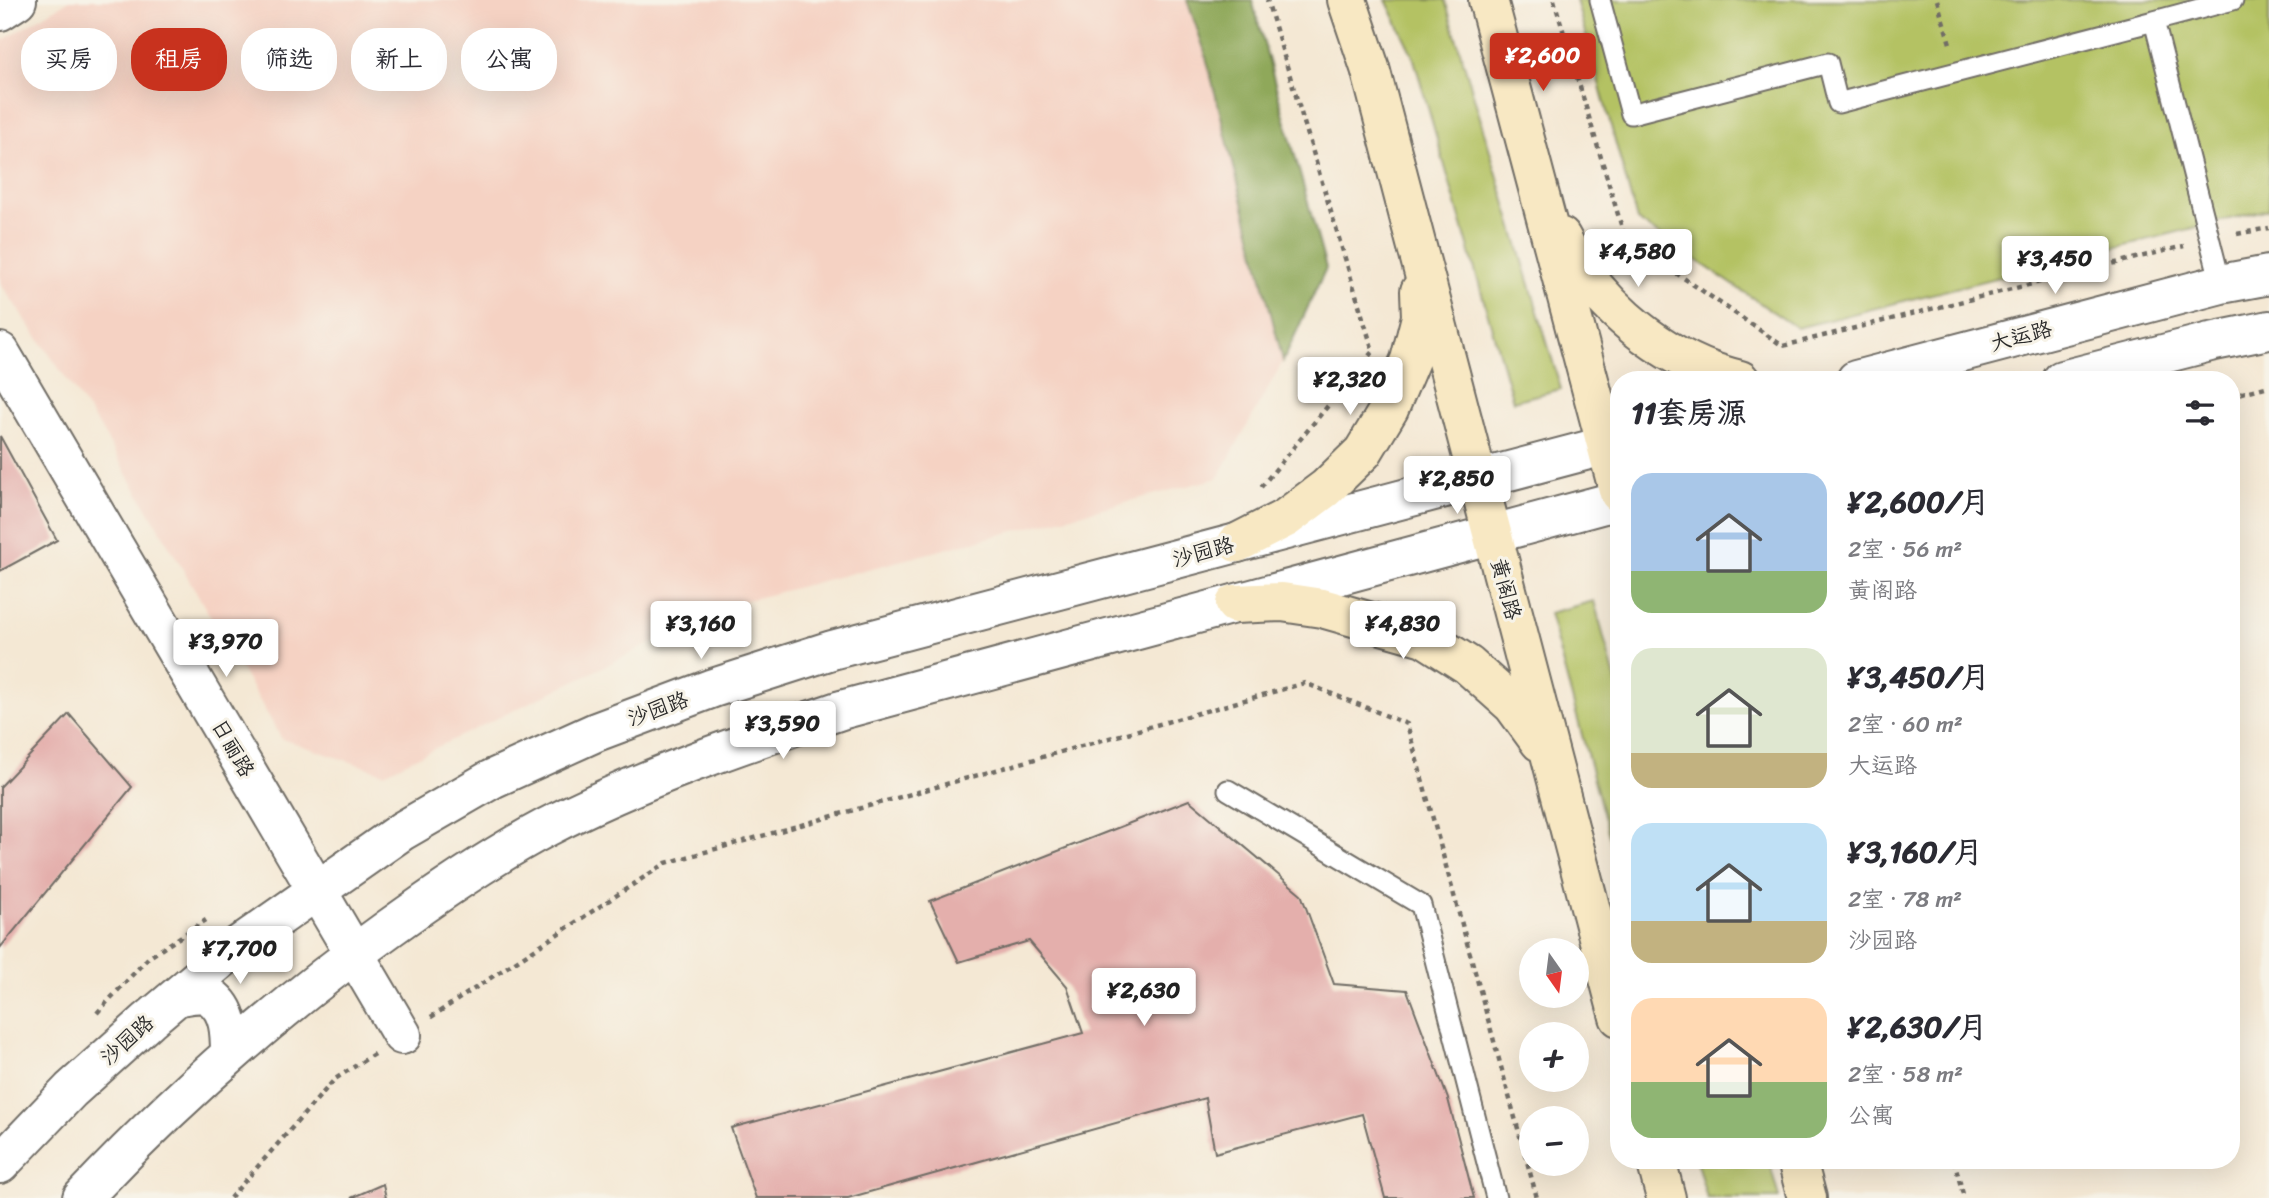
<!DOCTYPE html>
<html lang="zh">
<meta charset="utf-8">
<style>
:root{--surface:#fff;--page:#f2f2f3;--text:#2b2b33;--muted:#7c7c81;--accent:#c8321e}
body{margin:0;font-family:Sriracha,"LXGW WenKai TC",sans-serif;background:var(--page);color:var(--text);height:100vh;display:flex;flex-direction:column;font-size:26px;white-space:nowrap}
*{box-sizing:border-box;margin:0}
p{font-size:23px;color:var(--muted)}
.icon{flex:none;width:38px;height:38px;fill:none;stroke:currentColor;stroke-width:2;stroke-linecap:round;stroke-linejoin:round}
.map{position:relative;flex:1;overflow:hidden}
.sheet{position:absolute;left:1610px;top:371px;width:630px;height:798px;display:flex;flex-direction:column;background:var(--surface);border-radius:28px;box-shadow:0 7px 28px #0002}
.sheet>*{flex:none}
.guide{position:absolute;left:21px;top:28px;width:665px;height:63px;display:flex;gap:14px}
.needle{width:46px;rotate:166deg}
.fabs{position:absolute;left:1519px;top:938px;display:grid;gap:14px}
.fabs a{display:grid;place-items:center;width:70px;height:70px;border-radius:50%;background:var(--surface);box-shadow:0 7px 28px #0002;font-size:35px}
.price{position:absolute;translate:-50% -60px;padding:0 16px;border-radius:7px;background:#fff;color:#222;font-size:23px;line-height:46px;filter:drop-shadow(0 2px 4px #0008)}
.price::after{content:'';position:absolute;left:50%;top:42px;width:21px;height:16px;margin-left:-10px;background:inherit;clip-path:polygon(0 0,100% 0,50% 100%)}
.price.on{background:var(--accent);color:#fff}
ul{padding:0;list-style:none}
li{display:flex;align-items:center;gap:21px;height:175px;padding:0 21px}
li span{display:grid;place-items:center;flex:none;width:196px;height:140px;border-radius:21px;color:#555}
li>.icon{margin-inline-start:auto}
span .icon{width:84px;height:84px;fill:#fffc;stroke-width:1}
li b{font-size:30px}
h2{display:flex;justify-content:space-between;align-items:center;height:84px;padding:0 21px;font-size:30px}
.pill{padding:0 24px;border-radius:28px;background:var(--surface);box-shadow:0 7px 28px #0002;font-size:24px;line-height:63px}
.pill.on{background:var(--accent);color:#fff}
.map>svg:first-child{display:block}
.built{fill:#f5d2c3}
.green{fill:#b4c264;stroke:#707648;stroke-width:2}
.forest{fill:#8fa85a;stroke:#5d6a42;stroke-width:2}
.building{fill:#e4afac}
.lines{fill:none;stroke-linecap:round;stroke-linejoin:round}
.service-casing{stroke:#716d66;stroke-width:23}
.minor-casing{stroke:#716d66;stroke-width:42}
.tertiary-casing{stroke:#716d66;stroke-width:42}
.secondary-casing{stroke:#716d66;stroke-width:42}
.path{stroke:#716d66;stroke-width:4.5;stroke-dasharray:5 5;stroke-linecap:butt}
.service{stroke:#fff;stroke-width:19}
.minor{stroke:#fff;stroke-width:38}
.tertiary{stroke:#fff;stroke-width:38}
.secondary{stroke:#f8e8c3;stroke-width:38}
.labels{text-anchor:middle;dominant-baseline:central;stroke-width:6;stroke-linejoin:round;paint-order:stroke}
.street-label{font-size:21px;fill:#2b2b2b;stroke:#f7f3e8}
</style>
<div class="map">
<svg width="2269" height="1198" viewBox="0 0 2269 1198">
<rect width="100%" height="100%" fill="#f7f3e8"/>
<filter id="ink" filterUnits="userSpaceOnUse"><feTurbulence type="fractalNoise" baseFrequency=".0143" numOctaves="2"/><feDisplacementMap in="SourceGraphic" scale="14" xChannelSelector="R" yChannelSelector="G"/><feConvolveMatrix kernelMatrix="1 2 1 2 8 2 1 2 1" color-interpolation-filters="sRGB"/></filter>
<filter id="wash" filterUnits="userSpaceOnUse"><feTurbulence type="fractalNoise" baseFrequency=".00686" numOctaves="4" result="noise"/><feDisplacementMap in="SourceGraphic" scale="28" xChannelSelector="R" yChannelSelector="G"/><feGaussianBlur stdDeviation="1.57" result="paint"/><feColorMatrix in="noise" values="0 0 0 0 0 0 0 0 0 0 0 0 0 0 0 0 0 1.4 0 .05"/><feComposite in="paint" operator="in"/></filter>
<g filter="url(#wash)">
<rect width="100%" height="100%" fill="#f4e8d4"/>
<path class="built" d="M70,0h1117l17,49 79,312 -65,117 -485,126 -349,169 -102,-34 -181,-310 -101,-146v-241z"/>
<path class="green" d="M1386,0h59l116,389 -48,12 -100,-345z
M1576,0h693v209l-472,119 -160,-108z
M1594,601l25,92v179l-70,-259z
M1696,1160h73l10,38h-72z"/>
<path class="forest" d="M1187,0h65l74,268 -43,93 -79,-312z"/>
<g id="blocks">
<path class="building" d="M0,436l57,104 -57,31z
M69,714l63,73 -132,161v-161z
M1189,800l112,94 33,90 73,6 41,109 26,99h-89l-23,-84 -147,39 -10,-55 -357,100h-92l-25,-70 352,-95 -16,-47 -38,-45 -70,21 -29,-61z
M383,1184l3,14h-35z"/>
</g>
</g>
<g filter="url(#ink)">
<use href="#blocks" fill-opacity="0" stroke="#716d66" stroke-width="2"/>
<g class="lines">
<g class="service-casing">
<path id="service" d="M1600,0l31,114 197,-51 10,40 316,-82
M2221,284l-67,-263 79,-21
M1228,790l193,115 75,293"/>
</g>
<g class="minor-casing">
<path id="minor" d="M0,11l17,-11
M0,352l402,683"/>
</g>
<g class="tertiary-casing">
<path id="tertiary" d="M1856,380l365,-96 48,-9
M2062,380l148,-38 59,-12
M178,996c10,-1 24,-5 33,1 19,13 19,38 19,57
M0,1164l71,-74 78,-70 83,-70 170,-119 90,-52 104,-47 117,-44 119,-38 787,-208
M82,1198c95,-101 196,-190 309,-271 50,-36 101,-71 156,-100 94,-49 194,-83 294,-117l778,-210"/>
</g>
<g class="secondary-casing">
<path id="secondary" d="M1347,0l23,68 249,949
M1488,0l131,493
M1561,237c32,61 88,111 152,135 9,3 18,6 27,8
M1237,543l49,-25 40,-30 37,-36 26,-43 21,-49 11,-43 -1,-26
M1235,604l47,-2 40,6 102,29 44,28 45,40 27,37
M1656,1160l10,38
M1797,1160l10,38"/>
</g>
<path class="path" d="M1554,0l71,238 158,108 401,-100
M1937,0l14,47
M2237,234l32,-6
M2231,396l38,-10
M1261,487l112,-136 -106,-351
M97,1013l51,-55 58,-38
M431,1017l235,-154 639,-180 102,41 130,474
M1954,1160l10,38
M230,1198l105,-119 39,-25"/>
<use href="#service" class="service"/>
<use href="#minor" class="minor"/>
<use href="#tertiary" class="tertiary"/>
<use href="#secondary" class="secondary"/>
</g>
</g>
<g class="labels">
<g class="street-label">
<text transform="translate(2021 336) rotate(-15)">大运路</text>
<text transform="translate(1203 552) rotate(-15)">沙园路</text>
<text transform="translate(1506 589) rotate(75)">黄阁路</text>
<text transform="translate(658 709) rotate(-20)">沙园路</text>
<text transform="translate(233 748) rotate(60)">日丽路</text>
<text transform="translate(127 1040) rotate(-42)">沙园路</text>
</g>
</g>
</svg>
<div class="fabs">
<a><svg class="needle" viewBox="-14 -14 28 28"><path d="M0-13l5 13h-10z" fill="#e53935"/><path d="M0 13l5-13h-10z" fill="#7c7c81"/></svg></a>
<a>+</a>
<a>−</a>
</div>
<b class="price on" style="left:1543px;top:93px">¥2,600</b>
<b class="price" style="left:1638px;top:289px">¥4,580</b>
<b class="price" style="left:2055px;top:296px">¥3,450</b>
<b class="price" style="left:1350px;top:417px">¥2,320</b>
<b class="price" style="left:1457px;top:516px">¥2,850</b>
<b class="price" style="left:701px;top:661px">¥3,160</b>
<b class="price" style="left:1403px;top:661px">¥4,830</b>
<b class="price" style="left:226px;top:679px">¥3,970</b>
<b class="price" style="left:783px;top:761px">¥3,590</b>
<b class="price" style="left:240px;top:986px">¥7,700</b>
<b class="price" style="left:1144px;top:1028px">¥2,630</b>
<div class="guide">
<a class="pill">买房</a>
<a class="pill on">租房</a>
<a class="pill">筛选</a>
<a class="pill">新上</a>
<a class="pill">公寓</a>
</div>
<section class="sheet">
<h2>11套房源<svg class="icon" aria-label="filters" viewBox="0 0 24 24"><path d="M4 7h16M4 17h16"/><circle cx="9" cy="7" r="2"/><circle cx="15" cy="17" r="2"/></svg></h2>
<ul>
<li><span style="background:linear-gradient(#a9c7e8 70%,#8fb573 0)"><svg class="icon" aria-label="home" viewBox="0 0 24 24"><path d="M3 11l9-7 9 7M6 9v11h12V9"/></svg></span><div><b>¥2,600/月</b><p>2室 · 56 m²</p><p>黄阁路</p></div></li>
<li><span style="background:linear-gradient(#dfe7d0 75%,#c2b280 0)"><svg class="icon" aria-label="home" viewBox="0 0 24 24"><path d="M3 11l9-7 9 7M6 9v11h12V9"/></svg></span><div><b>¥3,450/月</b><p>2室 · 60 m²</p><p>大运路</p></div></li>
<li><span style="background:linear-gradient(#bfe0f5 70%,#c2b280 0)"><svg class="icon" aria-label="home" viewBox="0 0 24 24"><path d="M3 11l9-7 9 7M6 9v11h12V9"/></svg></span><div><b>¥3,160/月</b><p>2室 · 78 m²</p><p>沙园路</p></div></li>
<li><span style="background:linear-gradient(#ffd9b3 60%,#8fb573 0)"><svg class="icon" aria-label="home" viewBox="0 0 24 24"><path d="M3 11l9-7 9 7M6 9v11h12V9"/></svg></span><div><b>¥2,630/月</b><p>2室 · 58 m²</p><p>公寓</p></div></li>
</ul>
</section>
</div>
